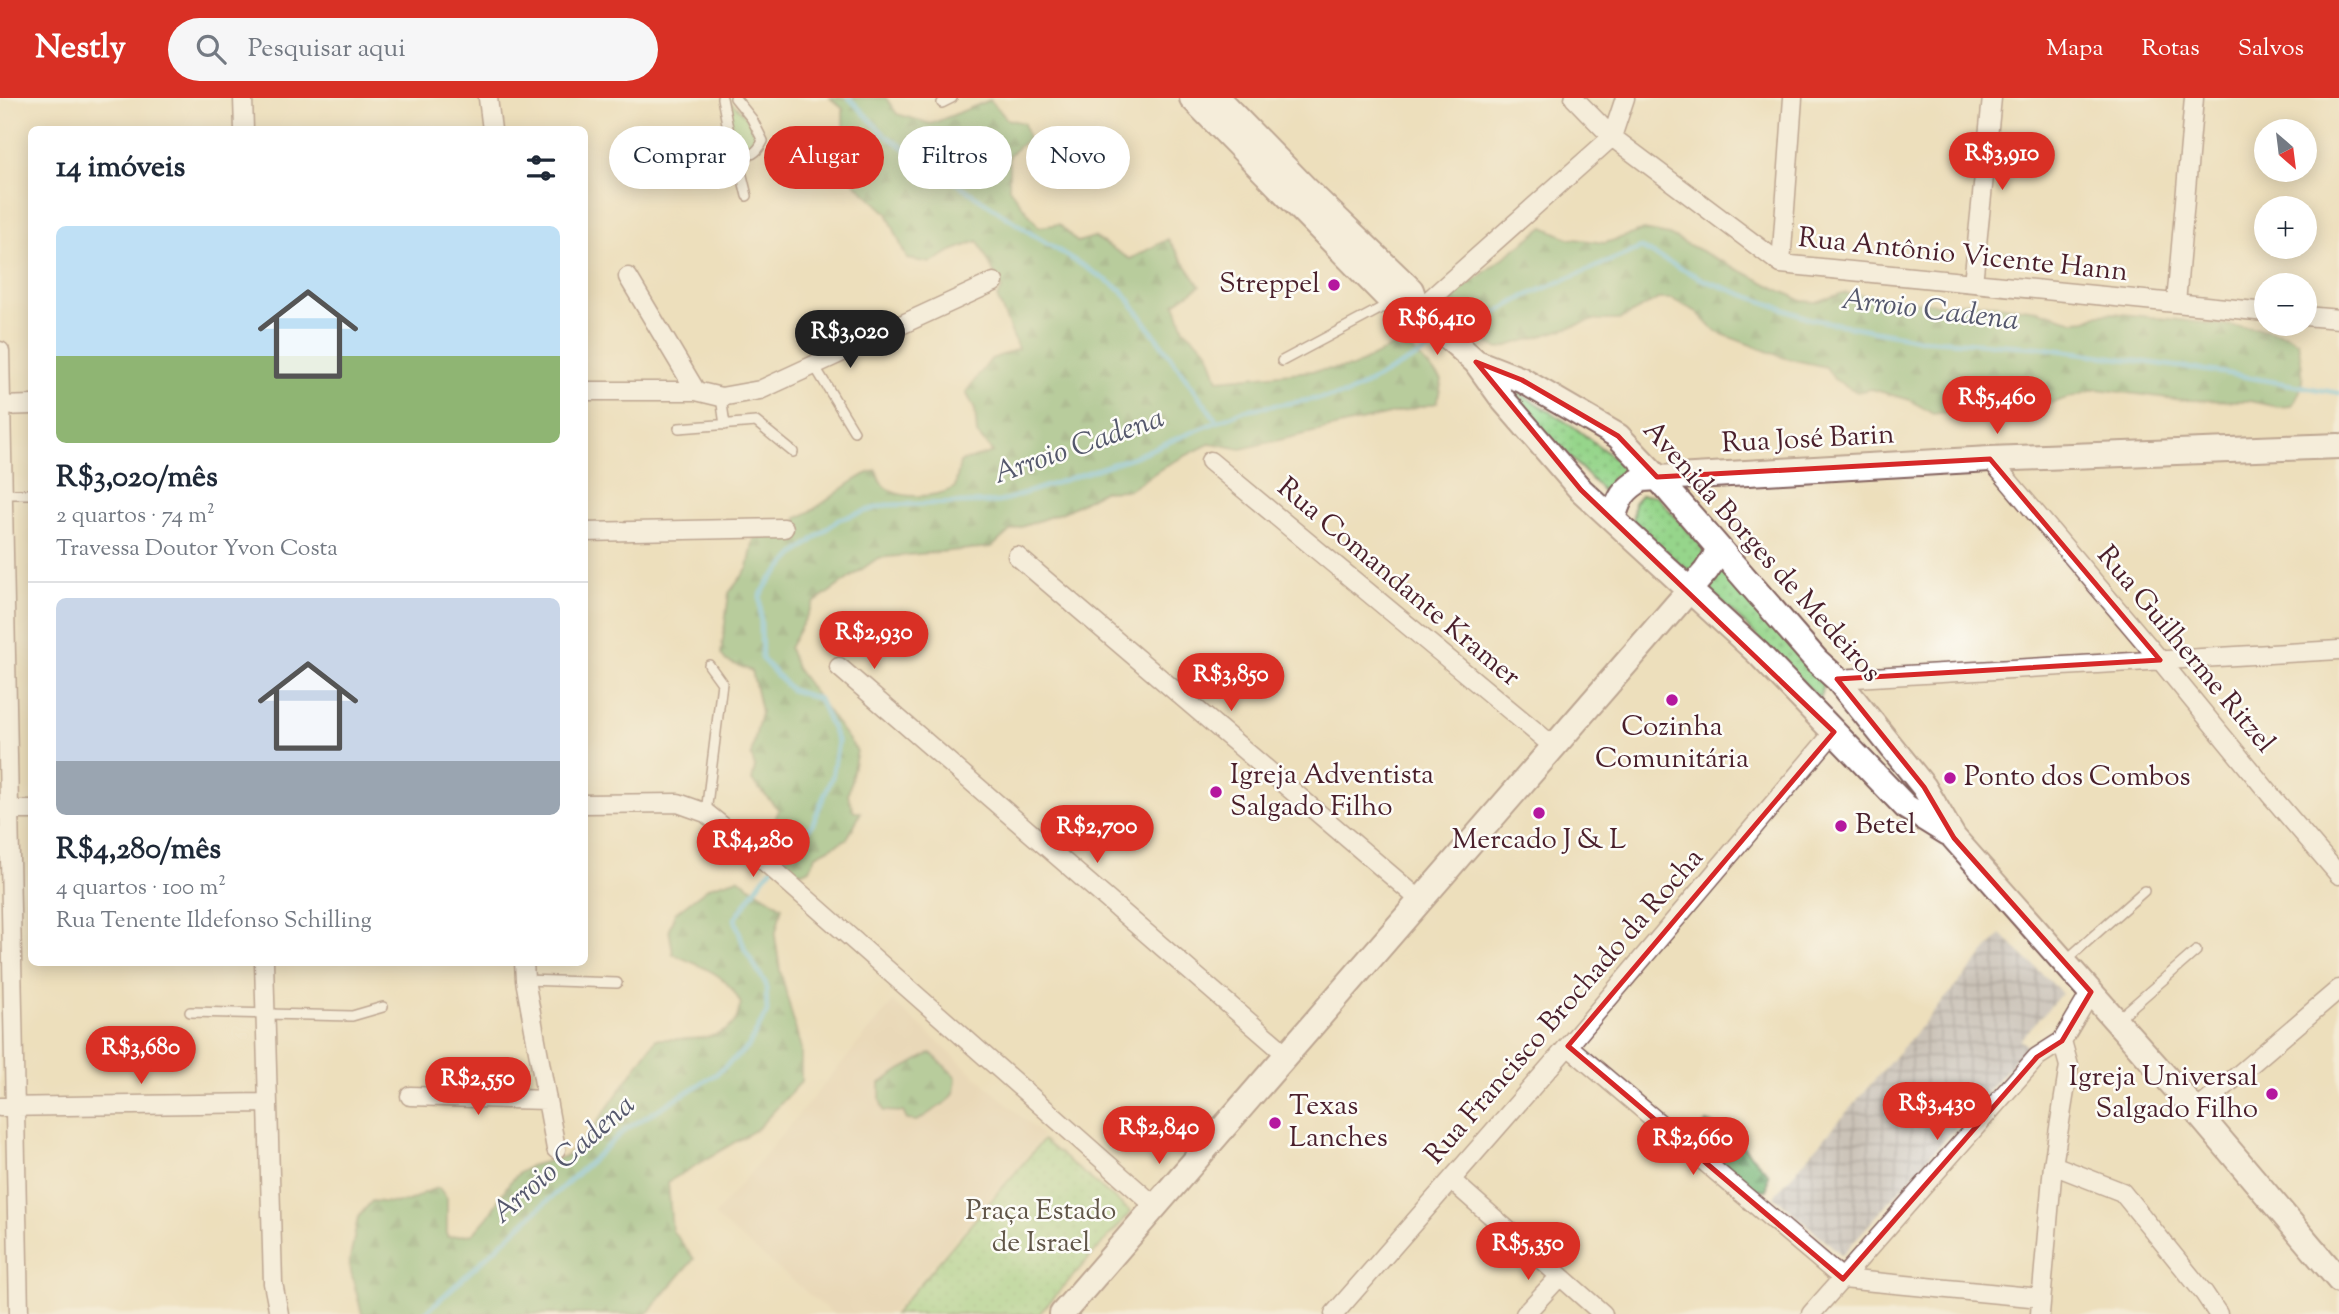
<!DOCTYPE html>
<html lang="pt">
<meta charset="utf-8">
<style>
:root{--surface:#fff;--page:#f6f6f7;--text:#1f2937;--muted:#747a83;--line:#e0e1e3;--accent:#d93025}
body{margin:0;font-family:"Sorts Mill Goudy",serif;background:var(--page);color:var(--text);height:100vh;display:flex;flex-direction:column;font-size:26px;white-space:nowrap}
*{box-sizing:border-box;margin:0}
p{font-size:23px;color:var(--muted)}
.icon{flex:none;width:38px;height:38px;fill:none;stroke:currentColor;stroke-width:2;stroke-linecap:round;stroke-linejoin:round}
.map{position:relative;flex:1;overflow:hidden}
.drawer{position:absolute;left:28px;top:28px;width:560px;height:840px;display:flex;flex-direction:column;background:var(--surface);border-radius:10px;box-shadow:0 4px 18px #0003}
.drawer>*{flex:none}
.top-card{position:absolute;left:609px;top:28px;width:665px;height:63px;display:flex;gap:14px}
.needle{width:46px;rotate:152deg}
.controls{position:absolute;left:2254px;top:21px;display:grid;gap:14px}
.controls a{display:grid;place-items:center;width:63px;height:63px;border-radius:50%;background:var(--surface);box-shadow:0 4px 18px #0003;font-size:35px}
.price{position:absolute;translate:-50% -60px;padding:0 16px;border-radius:24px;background:var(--accent);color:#fff;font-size:23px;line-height:46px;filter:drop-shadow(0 2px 4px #0008)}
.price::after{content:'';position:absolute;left:50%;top:42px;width:21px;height:16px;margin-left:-10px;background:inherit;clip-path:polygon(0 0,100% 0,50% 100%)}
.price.selected{background:#222;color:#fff}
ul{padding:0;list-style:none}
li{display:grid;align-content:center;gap:14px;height:371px;padding:0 28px}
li+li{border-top:2px solid var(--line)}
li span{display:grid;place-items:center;height:217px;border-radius:10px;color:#555}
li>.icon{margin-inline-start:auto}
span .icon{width:126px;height:126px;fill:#fffc;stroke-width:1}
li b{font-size:30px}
h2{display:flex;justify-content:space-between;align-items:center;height:84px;padding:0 28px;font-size:30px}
.chip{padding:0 24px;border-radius:32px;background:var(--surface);box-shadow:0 4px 18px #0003;font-size:24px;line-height:63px}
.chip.selected{background:var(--accent);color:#fff}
header{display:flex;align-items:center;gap:42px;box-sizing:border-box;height:98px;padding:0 35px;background:var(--accent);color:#fff}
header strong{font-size:33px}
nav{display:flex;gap:38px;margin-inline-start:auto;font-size:24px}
.search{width:490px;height:63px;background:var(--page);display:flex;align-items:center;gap:18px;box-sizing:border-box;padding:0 24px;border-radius:38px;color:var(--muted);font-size:26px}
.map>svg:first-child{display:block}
.built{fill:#e5d1b4}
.industrial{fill:url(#industrial-grid)}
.green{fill:#96d58b;stroke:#707a5b;stroke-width:2}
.forest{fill:url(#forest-firs);stroke:#616a51;stroke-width:2}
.park{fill:url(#park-dots);stroke:#707a5b;stroke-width:2}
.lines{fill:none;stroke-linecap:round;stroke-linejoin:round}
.stream{stroke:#69c2e7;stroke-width:5}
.lane-casing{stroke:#83625e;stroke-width:12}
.street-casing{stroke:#83625e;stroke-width:21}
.secondary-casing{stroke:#83625e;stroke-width:28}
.lane{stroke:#fff;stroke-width:9}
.street{stroke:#fff;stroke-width:18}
.secondary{stroke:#fff;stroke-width:24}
.marked{fill:none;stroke:#d62828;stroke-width:5;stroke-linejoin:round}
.poi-dot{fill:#b5179e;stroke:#fdfcf7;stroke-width:2.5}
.labels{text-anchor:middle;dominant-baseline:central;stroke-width:5;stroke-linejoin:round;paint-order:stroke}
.street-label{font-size:28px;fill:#4a1f2b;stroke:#fdfcf7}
.poi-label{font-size:28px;fill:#4a1f2b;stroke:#fdfcf7;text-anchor:start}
.park-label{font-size:28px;fill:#615648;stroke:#fdfcf7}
.water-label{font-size:30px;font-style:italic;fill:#55586d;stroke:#fdfcf7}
</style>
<header>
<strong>Nestly</strong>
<div class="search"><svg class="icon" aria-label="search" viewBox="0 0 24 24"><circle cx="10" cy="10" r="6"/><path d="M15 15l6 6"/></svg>Pesquisar aqui</div>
<nav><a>Mapa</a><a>Rotas</a><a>Salvos</a></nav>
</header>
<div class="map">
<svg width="2339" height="1216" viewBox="0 0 2339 1216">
<defs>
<pattern id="industrial-grid" width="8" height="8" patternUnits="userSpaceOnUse" patternTransform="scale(1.75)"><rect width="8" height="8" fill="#cbc3b8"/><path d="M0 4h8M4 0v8" fill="none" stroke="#b0a79e"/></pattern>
<pattern id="forest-firs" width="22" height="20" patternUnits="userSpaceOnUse" patternTransform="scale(1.75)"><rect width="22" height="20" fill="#78b677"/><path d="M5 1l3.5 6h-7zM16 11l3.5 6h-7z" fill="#649362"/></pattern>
<pattern id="park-dots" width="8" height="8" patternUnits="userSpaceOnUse" patternTransform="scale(1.75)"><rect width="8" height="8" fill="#96d58b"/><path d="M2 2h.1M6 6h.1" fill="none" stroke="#83b678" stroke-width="1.8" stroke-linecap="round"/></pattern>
</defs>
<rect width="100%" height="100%" fill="#fdfcf7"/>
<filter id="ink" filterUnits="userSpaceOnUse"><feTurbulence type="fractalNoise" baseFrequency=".0143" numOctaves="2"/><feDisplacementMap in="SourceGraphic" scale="14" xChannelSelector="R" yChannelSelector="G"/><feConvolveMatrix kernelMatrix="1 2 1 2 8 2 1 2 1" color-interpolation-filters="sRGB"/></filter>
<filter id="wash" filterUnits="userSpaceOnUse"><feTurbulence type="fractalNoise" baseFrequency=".00686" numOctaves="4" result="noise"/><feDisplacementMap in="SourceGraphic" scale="28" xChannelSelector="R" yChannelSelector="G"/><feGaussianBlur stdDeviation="1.57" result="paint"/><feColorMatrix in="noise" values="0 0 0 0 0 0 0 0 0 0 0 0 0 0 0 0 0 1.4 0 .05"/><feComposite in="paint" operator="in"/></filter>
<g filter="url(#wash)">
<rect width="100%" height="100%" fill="#eddfbc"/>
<path class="built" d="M893,904l150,134 -153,178h-57l-119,-98z"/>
<path class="industrial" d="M2001,836l61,59 -42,47 7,6 -185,209 -68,-59z"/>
<path class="green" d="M727,4c14,3 30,29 31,44l-12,7 -6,-3 -6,-13z"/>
<path class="forest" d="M830,0h56l11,16 34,10 59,-24 17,19 17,4 4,16 -19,16v33l30,39 20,-3 18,18 17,-5 36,22 38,-20 32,47 -25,17 9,26 24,21 10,30 135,-13 50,-26 39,39 -5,23 -196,46 -30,-6 -44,22 -38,25 -26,1 -37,20 -56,20 -18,16 -114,11 -64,45 -25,45 7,20 61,83 -9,44 6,17h7l-14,27 -31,16 -6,14 -7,3 -8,-1 -29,-29 13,-32 -27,-29 3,-14 -4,-12 10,-43 -9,-41 -26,-10 -5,-7 8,-61 19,-25 6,-30 41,-9 2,-11c30,-12 46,-36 79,-48 1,3 2,7 4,11 13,21 57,17 75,6l5,-25 33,-10 -16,-18 -2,-24 -9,-18 25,-33 27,-10 -21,-52 5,-8 -24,-48 -26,10 -21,12 -24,-4 -20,-46 -43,-40 -1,-64z
M1544,129l24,11 37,5 39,-13 25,5 133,66 14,1 27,-9 104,12 26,-3 65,8 36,11 13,-1 12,-6 15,-1 148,16 25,6 11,7c4,23 10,46 -7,64l-13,1 -28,-6 -67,-1 -86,-11 -55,17h-52l-57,8 -23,-14 -39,-11 -14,3 -23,-13 -8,-12 -41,-9 -69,-26 -19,-20 -25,-13h-14l-39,21h-25l-96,29 -23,-14 -31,-32z
M738,780l44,29 -7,29 5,34 21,79v33l-44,47 -89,53 4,48 22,29 -47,55h-285l-13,-50 9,-47 14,-16c14,1 28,4 41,-2 10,-5 14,-9 26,-11l8,10v39l26,-3 15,-17 21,-34 10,-10 11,-7 36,-10 23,-22 67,-95c24,-1 65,5 80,-19 2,-4 3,-12 5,-16 -15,-32 -38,-36 -68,-50l-4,-25 6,-16 34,-26z
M931,955l25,24 -2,17 -6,7 -31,20 -10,-1 -4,-8 -19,-1 -4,-11v-17l22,-14z
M1707,1024l23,11 38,40 -1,17 -19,-1 -54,-55z"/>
<path class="park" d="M1518,294l56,35 53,41 -16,11 -6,14 -92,-95z
M1641,397l16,1 46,52 2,13 -11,9 -11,-2 -50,-48 1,-17z
M1722,472l101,110 -3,19 -114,-113z
M1043,1042l88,72 -92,102h-145z"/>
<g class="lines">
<path class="stream" d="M849,0l36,37 147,99 90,56 95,131
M1458,236l68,-38 115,-48 65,33 105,38 107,20 119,8 187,26 115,20
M424,1216l202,-185 89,-54 33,-28 19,-35 -1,-28 -21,-34 -10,-31 29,-42 48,-52 20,-48 6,-35 -19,-43 -28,-9 -29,-31 -2,-63 10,-16 24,-25 45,-36 47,-14 113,-3 134,-45 112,-47 103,-16 95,-52"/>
</g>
</g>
<g filter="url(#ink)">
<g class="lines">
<g class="lane-casing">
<path id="lane" d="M722,0l10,50 5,7c13,3 20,-2 26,-14l-11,-22 -17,-21
M942,5l10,-5
M737,57l10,41
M1282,263l107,-57
M814,267l40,66
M721,299l4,28
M679,330l77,-6 37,30
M3,396h29
M706,715l16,-130 -13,-18
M2064,864l80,-71
M525,882l92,3
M190,914l162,4 31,-9
M2118,921l78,-68"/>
</g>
<g class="street-casing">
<path id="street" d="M243,0l1,32
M488,0l4,32
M1574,0l38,39 169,127 485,48
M1781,166l12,-166
M628,179l68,114
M1973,185l19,-185
M2176,205l18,-205
M1418,212l194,-173 13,-39
M2305,218l34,3
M0,253l19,963
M584,293h112l25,6 39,-7 234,-108
M0,308l32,-1
M1990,361l170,201 113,138 66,77
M1210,363l343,285
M584,434l200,-4
M1017,458l403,344
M839,569l447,387
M1837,581l502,-29
M584,706l94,-1 28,10 42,34 407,359
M0,712h32
M264,864l9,321 6,31
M524,864l1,18 31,169
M1568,948l275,233 198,19
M410,998l137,4
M0,1009l268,-4
M2196,1013l143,-122
M2053,1067l69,27 82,101 14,21
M1451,1082l152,134
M1334,1216l234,-268 266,-314
M1525,1216l35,-38
M1811,1216l226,-257 25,-16
M2040,1216l13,-149 16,-99 -7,-25 29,-49"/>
</g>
<g class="secondary-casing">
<path id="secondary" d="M1192,0l200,204 6,6 20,2
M1217,0l89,91 105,101 7,20 58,52 28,39 77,89 177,163 148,154 42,26
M1476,264l46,18 96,56 39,41 160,184 20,18 87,108 30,51 242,273 143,169
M1613,421c6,-21 10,-29 29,-40l348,-20 349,-13
M1062,1216l644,-743 8,-12 4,-11"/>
</g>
<use href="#lane" class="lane"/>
<use href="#street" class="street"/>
<use href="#secondary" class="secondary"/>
</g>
</g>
<path d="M0 0H2339V1216H0ZM1476,264l46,18 96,56 39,41 333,-18 170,201 -323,19 87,108 30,51 137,154 -29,49 -25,16 -194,222 -275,-233 266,-314 -253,-242z" fill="#eddfbc" fill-opacity=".55" fill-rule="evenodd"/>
<path class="marked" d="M1476,264l46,18 96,56 39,41 333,-18 170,201 -323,19 87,108 30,51 137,154 -29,49 -25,16 -194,222 -275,-233 266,-314 -253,-242z"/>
<g class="poi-dot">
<circle cx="1334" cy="187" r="7"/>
<circle cx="1672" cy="602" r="7"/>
<circle cx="1950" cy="680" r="7"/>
<circle cx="1216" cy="694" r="7"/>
<circle cx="1539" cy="715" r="7"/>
<circle cx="1841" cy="728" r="7"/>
<circle cx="2272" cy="996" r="7"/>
<circle cx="1275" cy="1025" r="7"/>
</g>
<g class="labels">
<g class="street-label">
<text transform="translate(1963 158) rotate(6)">Rua Antônio Vicente Hann</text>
<text transform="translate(1808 342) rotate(-3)">Rua José Barin</text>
<text transform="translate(1761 454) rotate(48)">Avenida Borges de Medeiros</text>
<text transform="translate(1398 485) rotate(40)">Rua Comandante Kramer</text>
<text transform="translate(2185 552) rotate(50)">Rua Guilherme Ritzel</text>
<text transform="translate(1565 909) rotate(-49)">Rua Francisco Brochado da Rocha</text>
</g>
<g class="poi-label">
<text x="1320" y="187" text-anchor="end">Streppel</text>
<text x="1672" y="630" text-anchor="middle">Cozinha<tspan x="1672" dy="32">Comunitária</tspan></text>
<text x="1230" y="678">Igreja Adventista<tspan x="1230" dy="32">Salgado Filho</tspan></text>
<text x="1964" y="680">Ponto dos Combos</text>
<text x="1855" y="728">Betel</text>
<text x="1539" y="743" text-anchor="middle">Mercado J &amp; L</text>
<text x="2258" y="980" text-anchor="end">Igreja Universal<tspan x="2258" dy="32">Salgado Filho</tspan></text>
<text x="1289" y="1009">Texas<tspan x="1289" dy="32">Lanches</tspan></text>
</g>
<g class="park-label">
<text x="1041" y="1114">Praça Estado<tspan x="1041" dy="32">de Israel</tspan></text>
</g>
<g class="water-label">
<text transform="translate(1930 213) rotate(7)">Arroio Cadena</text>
<text transform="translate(1079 349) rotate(-19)">Arroio Cadena</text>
<text transform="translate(564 1062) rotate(-41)">Arroio Cadena</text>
</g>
</g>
</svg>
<div class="controls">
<a><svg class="needle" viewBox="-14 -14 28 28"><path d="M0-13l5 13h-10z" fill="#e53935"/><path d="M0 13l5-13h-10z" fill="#747a83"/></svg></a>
<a>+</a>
<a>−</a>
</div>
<b class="price" style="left:2002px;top:94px">R$3,910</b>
<b class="price" style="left:1437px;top:259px">R$6,410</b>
<b class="price selected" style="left:850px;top:272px">R$3,020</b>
<b class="price" style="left:1997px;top:338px">R$5,460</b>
<b class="price" style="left:874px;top:573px">R$2,930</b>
<b class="price" style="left:1231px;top:615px">R$3,850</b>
<b class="price" style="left:1097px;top:767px">R$2,700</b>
<b class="price" style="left:753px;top:781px">R$4,280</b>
<b class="price" style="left:141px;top:988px">R$3,680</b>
<b class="price" style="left:478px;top:1019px">R$2,550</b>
<b class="price" style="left:1937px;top:1044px">R$3,430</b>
<b class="price" style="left:1159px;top:1068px">R$2,840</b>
<b class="price" style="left:1693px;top:1079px">R$2,660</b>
<b class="price" style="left:1528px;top:1184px">R$5,350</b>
<div class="top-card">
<a class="chip">Comprar</a>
<a class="chip selected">Alugar</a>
<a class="chip">Filtros</a>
<a class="chip">Novo</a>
</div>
<section class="drawer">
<h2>14 imóveis<svg class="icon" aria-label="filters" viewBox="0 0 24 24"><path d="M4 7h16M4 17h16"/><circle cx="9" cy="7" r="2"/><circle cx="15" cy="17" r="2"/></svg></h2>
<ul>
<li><span style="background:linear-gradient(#bfe0f5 60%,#8fb573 0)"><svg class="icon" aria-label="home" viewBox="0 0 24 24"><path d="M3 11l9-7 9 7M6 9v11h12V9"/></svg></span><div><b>R$3,020/mês</b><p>2 quartos · 74 m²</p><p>Travessa Doutor Yvon Costa</p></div></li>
<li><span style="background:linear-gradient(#c9d6e8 75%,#9aa5b1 0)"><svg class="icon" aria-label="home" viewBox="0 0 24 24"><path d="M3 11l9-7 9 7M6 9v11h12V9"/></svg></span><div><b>R$4,280/mês</b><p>4 quartos · 100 m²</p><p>Rua Tenente Ildefonso Schilling</p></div></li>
</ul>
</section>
</div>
